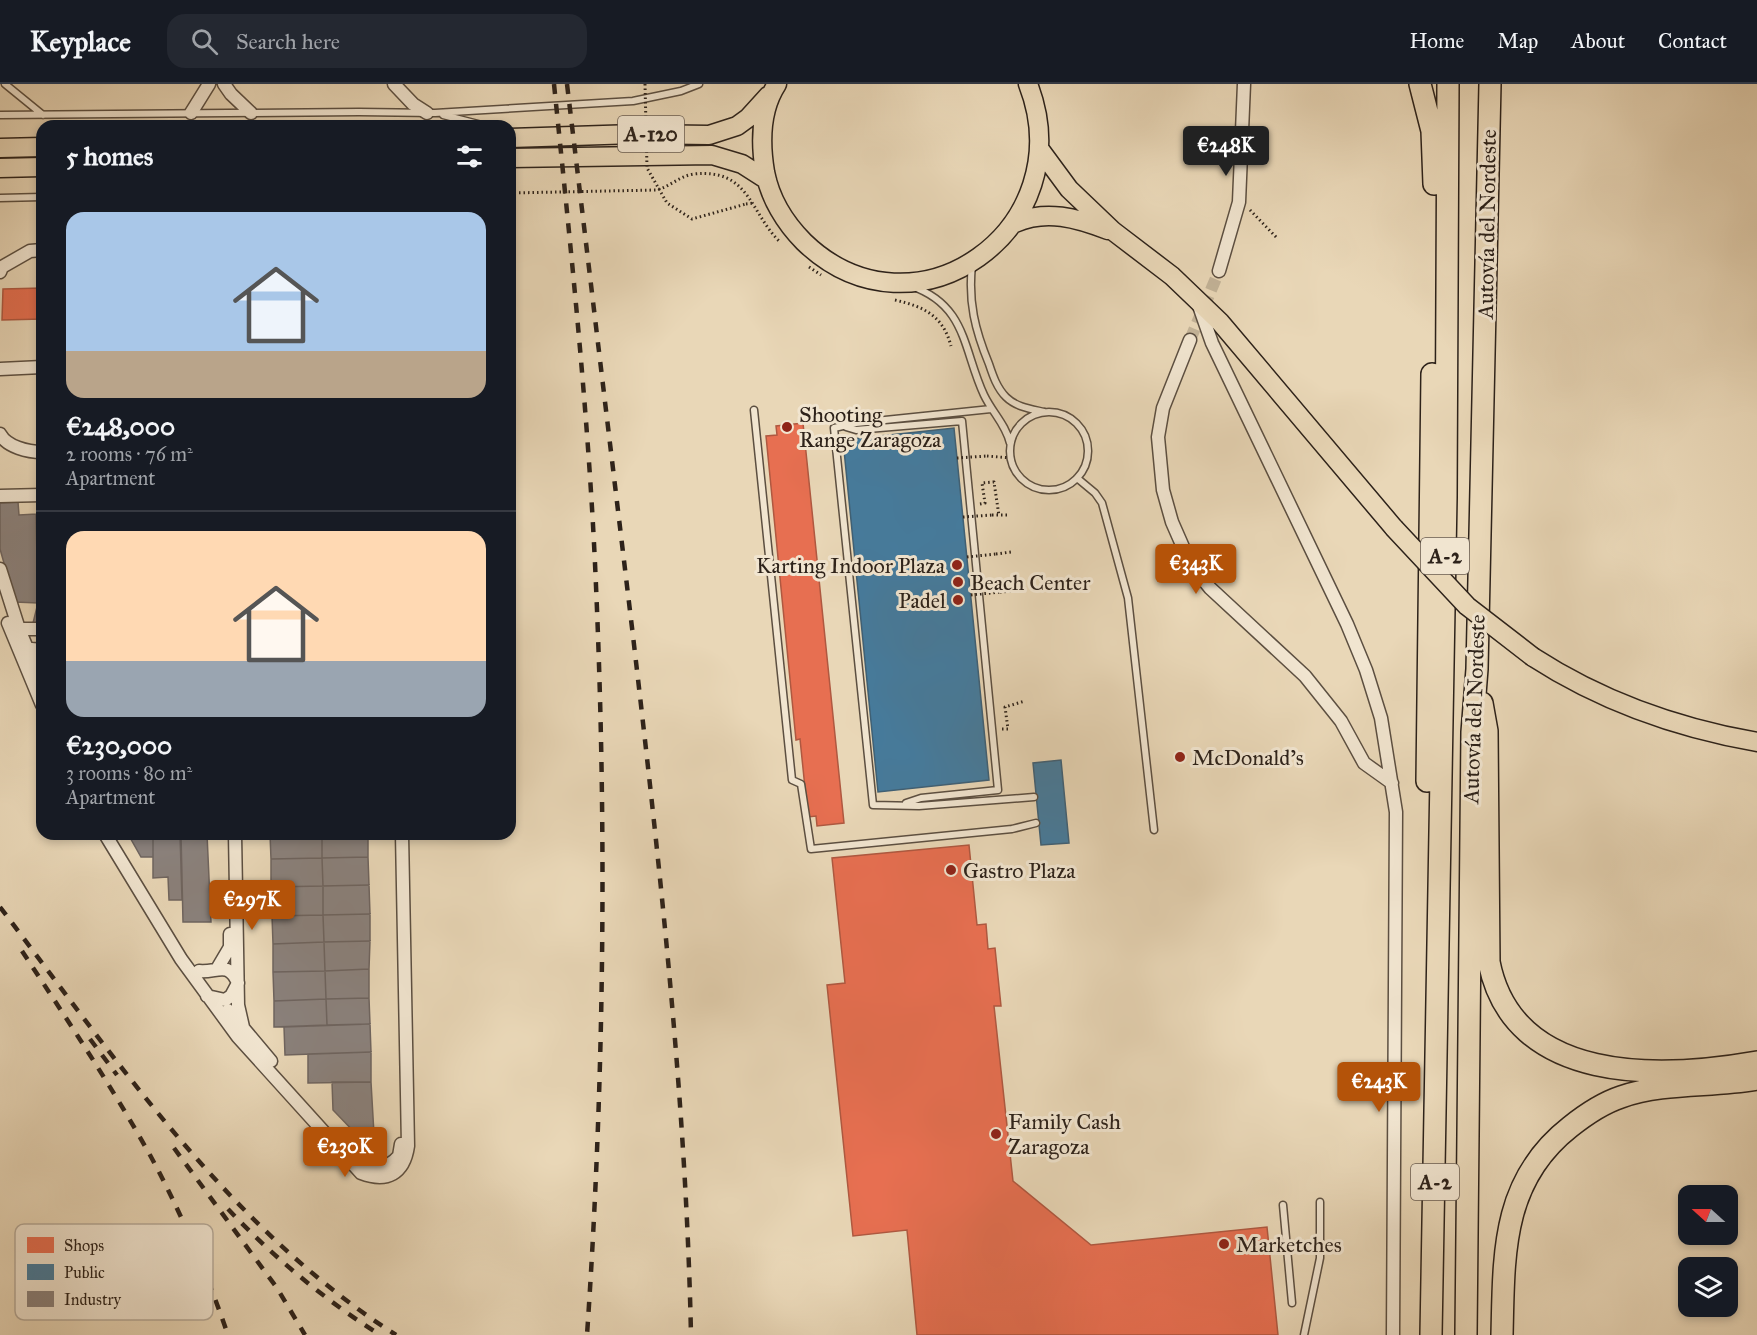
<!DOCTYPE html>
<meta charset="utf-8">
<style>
:root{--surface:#171b24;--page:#242831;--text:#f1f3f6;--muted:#9ea1a6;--line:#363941;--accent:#b45309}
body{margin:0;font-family:"IM FELL Great Primer",serif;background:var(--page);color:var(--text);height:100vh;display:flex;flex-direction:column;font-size:22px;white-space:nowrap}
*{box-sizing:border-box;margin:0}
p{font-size:20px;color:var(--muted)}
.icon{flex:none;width:33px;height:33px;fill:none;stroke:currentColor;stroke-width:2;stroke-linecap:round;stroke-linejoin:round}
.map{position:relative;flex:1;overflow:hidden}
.sheet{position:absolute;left:36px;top:36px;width:480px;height:720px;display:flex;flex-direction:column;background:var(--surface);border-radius:18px;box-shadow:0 3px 9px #0003}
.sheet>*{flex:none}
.needle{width:39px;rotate:291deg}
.tools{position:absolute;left:1678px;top:1101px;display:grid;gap:12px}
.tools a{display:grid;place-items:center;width:60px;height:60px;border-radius:12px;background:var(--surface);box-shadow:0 3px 9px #0003;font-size:30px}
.price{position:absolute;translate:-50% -51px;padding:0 14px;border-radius:6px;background:var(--accent);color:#fff;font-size:20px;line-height:39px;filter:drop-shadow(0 2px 3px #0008)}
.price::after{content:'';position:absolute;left:50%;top:36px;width:18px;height:14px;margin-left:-9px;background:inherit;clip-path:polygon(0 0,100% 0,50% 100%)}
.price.on{background:#222;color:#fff}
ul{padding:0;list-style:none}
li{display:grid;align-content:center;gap:12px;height:318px;padding:0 30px}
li+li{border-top:2px solid var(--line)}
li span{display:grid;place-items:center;height:186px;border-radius:18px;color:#555}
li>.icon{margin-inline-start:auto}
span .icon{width:108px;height:108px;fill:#fffc;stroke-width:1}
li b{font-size:26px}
h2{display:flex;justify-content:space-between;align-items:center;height:72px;padding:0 30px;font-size:26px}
header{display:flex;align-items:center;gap:36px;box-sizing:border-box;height:84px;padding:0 30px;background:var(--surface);border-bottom:2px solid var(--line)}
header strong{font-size:28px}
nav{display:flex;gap:33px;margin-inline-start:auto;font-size:21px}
.search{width:420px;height:54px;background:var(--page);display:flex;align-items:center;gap:15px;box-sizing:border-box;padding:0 21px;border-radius:18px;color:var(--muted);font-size:22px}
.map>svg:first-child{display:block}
.shops{fill:#e76f51;stroke:#af5840;stroke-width:1.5}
.public{fill:#457b9d;stroke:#3e6076;stroke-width:1.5}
.industry{fill:#8a817c;stroke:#6e645f;stroke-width:1.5}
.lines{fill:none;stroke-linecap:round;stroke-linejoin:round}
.minor-tunnel{stroke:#c3b398;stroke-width:12;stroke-dasharray:12 6;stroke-linecap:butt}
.service-casing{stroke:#5c4f41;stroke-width:9}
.minor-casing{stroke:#5c4f41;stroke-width:15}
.primary-casing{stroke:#2d221a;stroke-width:21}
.motorway-casing{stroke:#2d221a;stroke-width:24}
.path{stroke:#2d221a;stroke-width:3;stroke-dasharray:1.5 3;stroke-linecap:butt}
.service{stroke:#f1e5d0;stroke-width:6}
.minor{stroke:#f1e5d0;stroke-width:12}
.primary{stroke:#e9d7b7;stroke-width:18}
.motorway{stroke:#e9d7b7;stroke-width:21}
.rail{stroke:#2d221a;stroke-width:4.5;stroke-dasharray:10 10;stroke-linecap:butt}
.primary-bridge-casing{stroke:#2d221a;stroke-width:21;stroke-linecap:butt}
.path-bridge{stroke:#2d221a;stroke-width:3;stroke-dasharray:1.5 3;stroke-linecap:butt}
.primary-bridge{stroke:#e9d7b7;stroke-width:18}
.poi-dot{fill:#8f2418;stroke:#f1e5d0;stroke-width:2}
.labels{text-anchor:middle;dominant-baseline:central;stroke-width:6;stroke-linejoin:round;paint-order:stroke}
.shield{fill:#f1e5d0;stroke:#685c51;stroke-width:1.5}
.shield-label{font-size:21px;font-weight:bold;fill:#2d221a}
.street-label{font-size:22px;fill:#2d221a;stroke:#f1e5d0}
.poi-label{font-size:22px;fill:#2d221a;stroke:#f1e5d0;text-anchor:start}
.key{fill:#f1e5d0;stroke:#b6aa99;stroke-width:1.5}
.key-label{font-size:16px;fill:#2d221a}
</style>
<header>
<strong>Keyplace</strong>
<div class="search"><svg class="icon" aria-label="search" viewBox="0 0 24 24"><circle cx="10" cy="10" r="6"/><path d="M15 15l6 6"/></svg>Search here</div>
<nav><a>Home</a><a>Map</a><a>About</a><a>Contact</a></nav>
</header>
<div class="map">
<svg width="1757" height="1251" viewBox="0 0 1757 1251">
<rect width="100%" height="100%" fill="#e9d7b7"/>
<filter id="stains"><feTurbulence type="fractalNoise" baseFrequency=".00333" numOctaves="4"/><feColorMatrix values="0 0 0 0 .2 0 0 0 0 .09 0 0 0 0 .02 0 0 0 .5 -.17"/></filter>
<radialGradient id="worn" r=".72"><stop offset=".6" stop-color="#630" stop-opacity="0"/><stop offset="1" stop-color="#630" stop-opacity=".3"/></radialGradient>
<path class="shops" d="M42,204v31l-40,1 1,-31z
M803,339l41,400 -27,3 -1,-10 -8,1 -8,-78 -4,1 -30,-304 11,-1 -1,-9z
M969,761l8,80 9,-1 2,25 7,-1 6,58h-7l19,175 78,64 176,-18 11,108h-361l-10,-105 -54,6 -26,-251 18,-2 -13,-125z"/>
<path class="public" d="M954,344l35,352 -111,12 -35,-352z
M1061,676l8,83 -28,2 -8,-82z"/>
<path class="industry" d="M18,418l1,13 17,-1 2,89 -23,-1 -15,-53v-46z
M37,429h5v111l-9,-1 5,-20z
M128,750h25v23h-12z
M153,750h27l2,66h-13l-1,-23 -15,1z
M181,750h26l4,88h-28z
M270,750h52v24l-51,1z
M322,750h46v23l-46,1z
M368,773l1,28 -46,1 -1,-28z
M322,774l1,28 -52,1v-28z
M369,801l1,29 -47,1v-29z
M323,802v29l-51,1 -1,-29z
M370,830v27l-46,1 -1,-27z
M323,831l1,27 -51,2 -1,-28z
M370,857l-1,28 -44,2 -1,-29z
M324,858l1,29 -52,1v-28z
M369,885v29l-43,1 -1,-28z
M325,887l1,28 -52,2 -1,-29z
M369,914l1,26 -43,1 -1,-26z
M326,915l1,26 -53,2v-26z
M370,940l1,28 -86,3 -1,-28z
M371,968v30l-63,1v-29z
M332,998h39l3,52 -17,1 -24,-25z"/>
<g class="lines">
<path class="minor-tunnel" d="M1190,256l29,-69"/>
<g class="service-casing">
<path id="service" d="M5,0l38,31
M0,31l359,-3 76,1 198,-12 48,-10 18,-7
M443,31l43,11
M0,114l42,-1
M972,181c-4,37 3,65 17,99 4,12 8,24 17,33 10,10 25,12 38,15
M911,202c56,19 52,64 73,109 8,17 22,30 26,48
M991,325l-135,14 -22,5 39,377 46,1 115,-9
M754,326l38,370 9,4 10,65 201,-20 24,-6
M1010 367a39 39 0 1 1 78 0a39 39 0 1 1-78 0Z
M846,343l10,3 106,-9 36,369 -77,8 -15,5
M1077,394l18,15 7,10 26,95 26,232
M1283,1121l9,98
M1304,1251l16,-77v-56"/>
</g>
<g class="minor-casing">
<path id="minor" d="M224,0l7,10 20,19
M394,0l19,20 14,9
M191,29l18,-29
M1219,187l20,-69 5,-118
M0,188l2,-5 28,-16 12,-1
M1198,219l14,40 135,281 19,46 15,48 15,94 -3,523
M1190,256l-27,68 -5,29 5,53 9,32 18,41 20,25 95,88 36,45 23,42 28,20
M0,285l42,-2
M0,350c7,13 28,18 42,18
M0,412l42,-1
M0,485l19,60 23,55
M8,539l34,82
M17,551l2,-6h23
M21,564l21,2
M105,750l76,125 57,78 123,136c26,10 43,1 47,-27l-6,-312
M235,750l3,171 5,22
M217,885l13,-22v-13
M199,887c18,2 29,-11 39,12l-7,13 -6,4 -18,-4
M228,926l43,51
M354,1071c14,16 31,17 45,1l2,-12"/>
</g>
<g class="primary-casing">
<path id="primary" d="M777,0c-17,26 -17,58 -12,88 5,26 20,51 39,70 111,107 280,-14 224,-158
M510,54l125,-4 74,1 28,-9 11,-8 20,-22
M0,64l42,-1
M1041,67l28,38 44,42 59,45 48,46 174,206
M510,74l202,-3 30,9 25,16
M0,84l42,-1
M1015,139c31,-14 62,-5 93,7
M1533,573c68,44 144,71 224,85"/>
</g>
<g class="motorway-casing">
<path id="motorway" d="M1420,0l12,47 2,53
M1482,619l5,28 2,231c24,123 171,117 268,100
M1427,697l5,-407
M1431,1251l15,-838 2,-413
M1466,1251l6,-603 5,-63 13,-585
M1502,1251c2,-80 -1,-154 68,-208 15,-12 33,-24 51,-30 43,-15 91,-10 136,-18"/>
</g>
<path class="path" d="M510,109l146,-3c14,-3 23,-14 38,-16 55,-6 56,38 85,67
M746,120l8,-1
M1250,126l27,28
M809,183l12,8
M895,216c30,7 48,16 56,46
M987,372l24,2
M980,420l5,-1 -3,-20 12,-1 5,34
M992,431h16
M996,470l15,-2
M1000,508l15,-1
M1002,645h6l-3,-22 20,-6"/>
<use href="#service" class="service"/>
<use href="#minor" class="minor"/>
<use href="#primary" class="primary"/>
<use href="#motorway" class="motorway"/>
<path class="rail" d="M554,0c17,167 35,334 42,502 11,249 8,500 -9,749
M567,0c22,184 44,368 66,552 27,232 53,465 58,699
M0,823c118,155 229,321 396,428
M22,867c44,67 89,134 128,204 31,57 57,119 78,180
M90,955l27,36
M174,1064l103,140 28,47
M228,1125c44,47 97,91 152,126"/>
<g class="primary-bridge-casing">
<path id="primary-bridge" d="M1394,444l73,78 66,51"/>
</g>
<path class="path-bridge" d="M645,0l2,84 20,35 25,16 54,-15
M957,374l30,-2
M963,433l29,-2
M967,473l29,-3
M971,511l29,-3"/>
<use href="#primary-bridge" class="primary-bridge"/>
</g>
<g class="poi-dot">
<circle cx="787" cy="343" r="6"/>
<circle cx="957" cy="481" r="6"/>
<circle cx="958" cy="498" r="6"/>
<circle cx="958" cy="516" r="6"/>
<circle cx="1180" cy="673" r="6"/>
<circle cx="951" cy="786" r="6"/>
<circle cx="996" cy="1050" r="6"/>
<circle cx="1224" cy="1160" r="6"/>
</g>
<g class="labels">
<g class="shield">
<rect x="618" y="32" width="66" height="36" rx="4.5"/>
<rect x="1421" y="454" width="48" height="36" rx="4.5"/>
<rect x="1411" y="1080" width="48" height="36" rx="4.5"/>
</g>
<g class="shield-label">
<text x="651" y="50">A-120</text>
<text x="1445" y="472">A-2</text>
<text x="1435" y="1098">A-2</text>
</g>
<g class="street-label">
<text transform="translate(1487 140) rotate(-89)">Autovía del Nordeste</text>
<text transform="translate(1474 625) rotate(-88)">Autovía del Nordeste</text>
</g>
<g class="poi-label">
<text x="799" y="330">Shooting<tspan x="799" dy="25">Range Zaragoza</tspan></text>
<text x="945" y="481" text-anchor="end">Karting Indoor Plaza</text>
<text x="970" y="498">Beach Center</text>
<text x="946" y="516" text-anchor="end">Padel</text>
<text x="1192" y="673">McDonald's</text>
<text x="963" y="786">Gastro Plaza</text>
<text x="1008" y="1037">Family Cash<tspan x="1008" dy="25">Zaragoza</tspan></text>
<text x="1236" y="1160">Marketches</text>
</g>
</g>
<rect x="15" y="1140" width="198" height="96" rx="9" class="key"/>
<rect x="27" y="1153" width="27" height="16" fill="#e76f51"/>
<rect x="27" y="1180" width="27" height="16" fill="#457b9d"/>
<rect x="27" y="1207" width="27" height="16" fill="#8a817c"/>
<g class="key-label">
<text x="64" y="1167">Shops</text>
<text x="64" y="1194">Public</text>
<text x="64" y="1221">Industry</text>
</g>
<rect width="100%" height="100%" filter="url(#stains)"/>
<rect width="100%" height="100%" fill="url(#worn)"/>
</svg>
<div class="tools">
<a><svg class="needle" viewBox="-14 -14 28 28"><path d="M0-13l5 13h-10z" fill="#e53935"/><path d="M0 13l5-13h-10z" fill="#9ea1a6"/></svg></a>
<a><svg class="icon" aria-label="layers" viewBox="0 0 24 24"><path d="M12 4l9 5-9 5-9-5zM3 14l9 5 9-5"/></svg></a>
</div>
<b class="price on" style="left:1226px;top:93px">€248K</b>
<b class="price" style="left:1196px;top:511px">€343K</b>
<b class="price" style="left:252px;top:847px">€297K</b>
<b class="price" style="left:1379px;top:1029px">€243K</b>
<b class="price" style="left:345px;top:1094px">€230K</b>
<section class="sheet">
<h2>5 homes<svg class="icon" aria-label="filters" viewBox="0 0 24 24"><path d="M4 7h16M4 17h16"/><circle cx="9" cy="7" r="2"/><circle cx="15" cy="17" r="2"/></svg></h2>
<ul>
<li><span style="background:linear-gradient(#a9c7e8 75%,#b9a48a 0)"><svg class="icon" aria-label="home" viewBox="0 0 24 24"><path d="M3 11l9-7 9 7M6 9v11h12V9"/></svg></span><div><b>€248,000</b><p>2 rooms · 76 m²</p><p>Apartment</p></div></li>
<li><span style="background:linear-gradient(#ffd9b3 70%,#9aa5b1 0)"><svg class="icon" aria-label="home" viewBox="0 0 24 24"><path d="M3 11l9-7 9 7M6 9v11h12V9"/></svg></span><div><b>€230,000</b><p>3 rooms · 80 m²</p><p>Apartment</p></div></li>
</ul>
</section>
</div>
